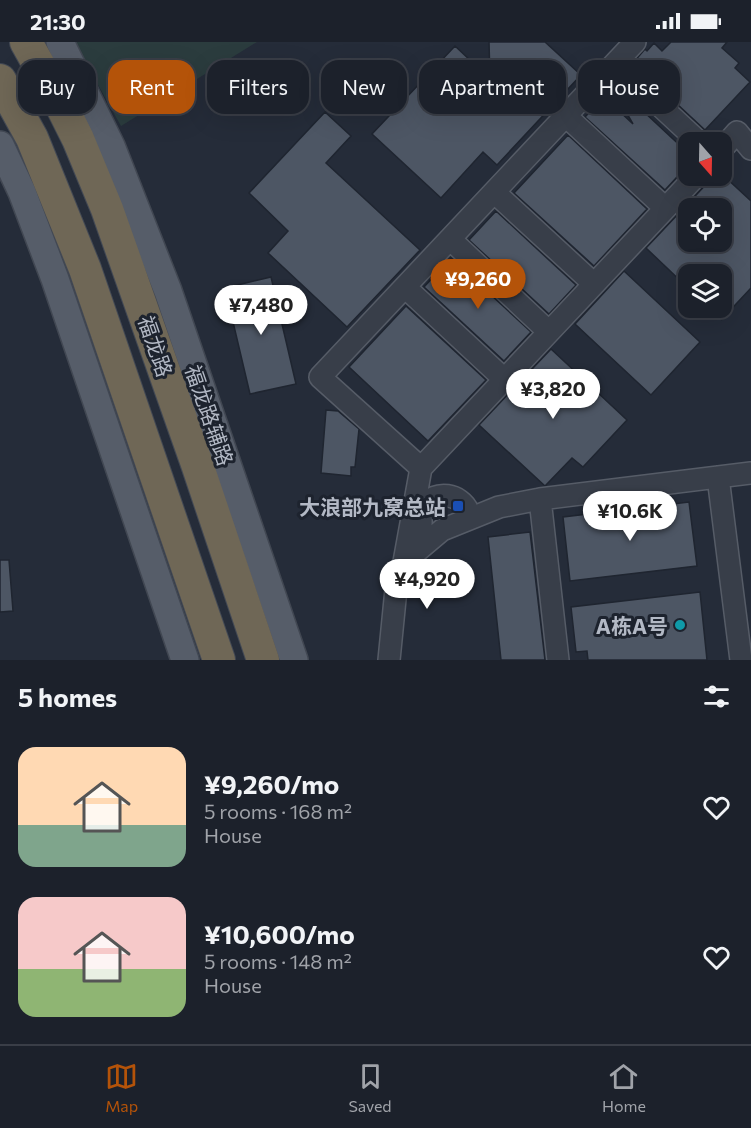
<!DOCTYPE html>
<meta charset="utf-8">
<style>
:root{--surface:#1c212b;--page:#252933;--text:#f1f3f6;--muted:#a0a3a9;--line:#3a3e47;--accent:#b45309}
body{margin:0;font-family:Commissioner,"Noto Sans SC",sans-serif;background:var(--page);color:var(--text);height:100vh;display:flex;flex-direction:column;font-size:22px;white-space:nowrap}
*{box-sizing:border-box;margin:0}
p{font-size:20px;color:var(--muted)}
.icon{flex:none;width:33px;height:33px;fill:none;stroke:currentColor;stroke-width:2;stroke-linecap:round;stroke-linejoin:round}
.map{position:relative;height:618px;overflow:hidden}
.drawer{display:flex;flex-direction:column;background:var(--surface);flex:1}
.drawer>*{flex:none}
.top-card{position:absolute;left:18px;top:18px;width:716px;height:54px;display:flex;gap:12px}
.needle{width:39px;rotate:160deg}
.controls{position:absolute;left:678px;top:90px;display:grid;gap:12px}
.controls a{display:grid;place-items:center;width:54px;height:54px;border-radius:12px;background:var(--surface);box-shadow:0 6px 24px #0002,0 0 0 2px var(--line);font-size:30px}
.price{position:absolute;translate:-50% -51px;padding:0 14px;border-radius:21px;background:#fff;color:#222;font-size:20px;line-height:39px;filter:drop-shadow(0 2px 3px #0008)}
.price::after{content:'';position:absolute;left:50%;top:36px;width:18px;height:14px;margin-left:-9px;background:inherit;clip-path:polygon(0 0,100% 0,50% 100%)}
.price.current{background:var(--accent);color:#fff}
ul{padding:0;list-style:none}
li{display:flex;align-items:center;gap:18px;height:150px;padding:0 18px}
li span{display:grid;place-items:center;flex:none;width:168px;height:120px;border-radius:18px;color:#555}
li>.icon{margin-inline-start:auto}
span .icon{width:72px;height:72px;fill:#fffc;stroke-width:1}
li b{font-size:26px}
h2{display:flex;justify-content:space-between;align-items:center;height:72px;padding:0 18px;font-size:26px}
.chip{padding:0 21px;border-radius:18px;background:var(--surface);box-shadow:0 6px 24px #0002,0 0 0 2px var(--line);font-size:21px;line-height:54px}
.chip.current{background:var(--accent);color:#fff}
.status{display:flex;justify-content:space-between;align-items:center;height:42px;padding:0 30px;background:var(--surface);direction:ltr}
.status svg{height:16px;fill:currentColor}
.tabs{display:flex;justify-content:space-around;align-items:center;height:84px;border-top:2px solid var(--line);background:var(--surface);font-size:16px;color:var(--muted)}
.tabs a{display:grid;justify-items:center;gap:3px}
.tabs .current{color:var(--accent)}
.map>svg:first-child{display:block}
.green{fill:#2b3c3e}
.building{fill:#4d5664;stroke:#1f2530;stroke-width:1.5;fill-rule:evenodd}
.lines{fill:none;stroke-linecap:round;stroke-linejoin:round}
.minor-casing{stroke:#565c67;stroke-width:24}
.major-casing{stroke:#414752;stroke-width:30}
.highway-casing{stroke:#434954;stroke-width:34}
.minor{stroke:#383e49;stroke-width:21}
.major{stroke:#565d69;stroke-width:27}
.highway{stroke:#6f6756;stroke-width:32}
.transit-dot{fill:#1a4fb4;stroke:#1d232e;stroke-width:2}
.culture-dot{fill:#0f9aa8;stroke:#1d232e;stroke-width:2}
.labels{text-anchor:middle;dominant-baseline:central;stroke-width:6;stroke-linejoin:round;paint-order:stroke}
.street-label{font-size:21px;fill:#b3b9c5;stroke:#1d232e}
.poi-label{font-size:21px;font-weight:bold;fill:#b3b9c5;stroke:#1d232e;text-anchor:end}
</style>
<div class="status"><b>21:30</b><svg viewBox="0 0 49 12"><path d="M0 12V9h3v3zM5 12V6h3v6zM10 12V3h3v9zM15 12V0h3v12zM26 1h20v11H26zM47 4h2v5h-2z"/></svg></div>
<div class="map">
<svg width="751" height="618" viewBox="0 0 751 618">
<rect width="100%" height="100%" fill="#252c39"/>
<path class="green" d="M74,0h183l-136,84z"/>
<path class="building" d="M489,0h56l36,33 -84,90 -14,-13 -42,46 -69,-64 83,-88 35,33z
M671,0h56l-5,6 17,15 -4,5 15,14 -45,48 -72,-67 12,-14 2,2 7,-8 8,8z
M613,41l75,70v12l-23,25 -80,-73 19,-20 29,27 -22,-38z
M325,70l26,24 -25,27 94,87 -73,77 -79,-74 20,-22 -39,-38z
M568,93l79,74 -53,57 -80,-73z
M714,134h10l27,25v87l-29,31v-45h-34v14l-42,-40zM688,166h34v34h-34z
M496,169l80,74 -27,29 -80,-74z
M451,216l80,74 -27,29 -80,-74z
M624,229l76,71 -49,53 -76,-71z
M271,235l25,107 -46,10 -25,-106z
M406,264l80,74 -58,61 -79,-74z
M551,307l76,71 -44,47 -11,-9 -27,28 -66,-61z
M326,368l12,1 21,18 -4,38h-4v9l-30,-3z
M689,460l8,64 -127,15 -7,-64z
M530,490l15,128h-44l-13,-123z
M0,518h9l4,51 -13,1z
M700,550l7,68h-119l-1,-9 -11,1 -5,-45z"/>
<g class="lines">
<g class="minor-casing">
<path id="minor" d="M615,22l84,78
M566,74l99,92
M722,107l15,-17 14,17
M494,150l100,92
M450,197l99,93
M405,245l99,92
M421,426l-101,-91 315,-335
M718,435l23,183
M540,457l18,161
M421,483c0,-6 0,-14 3,-19 11,-17 37,-12 44,5l-4,9
M404,520l38,-32 57,-23 41,-8 211,-26
M389,618l8,-81 7,-17 17,-94 275,-292"/>
</g>
<g class="major-casing">
<path id="major" d="M60,0l51,104 57,145 126,369
M0,103l22,47 33,87 130,381"/>
</g>
<g class="highway-casing">
<path id="highway" d="M26,0l33,59 19,38 29,70 90,255 66,196
M0,38l32,58 53,131 134,391"/>
</g>
<use href="#minor" class="minor"/>
<use href="#major" class="major"/>
<use href="#highway" class="highway"/>
</g>
<rect class="transit-dot" x="452" y="458" width="12" height="12" rx="3"/>
<circle class="culture-dot" cx="680" cy="583" r="6"/>
<g class="labels">
<g class="street-label">
<text transform="translate(156 304) rotate(71)">福龙路</text>
<text transform="translate(210 373) rotate(71)">福龙路辅路</text>
</g>
<g class="poi-label">
<text x="446" y="464">大浪部九窝总站</text>
<text x="668" y="583">A栋A号</text>
</g>
</g>
</svg>
<div class="controls">
<a><svg class="needle" viewBox="-14 -14 28 28"><path d="M0-13l5 13h-10z" fill="#e53935"/><path d="M0 13l5-13h-10z" fill="#a0a3a9"/></svg></a>
<a><svg class="icon" aria-label="locate" viewBox="0 0 24 24"><circle cx="12" cy="12" r="6"/><path d="M12 2v4M12 18v4M2 12h4M18 12h4"/></svg></a>
<a><svg class="icon" aria-label="layers" viewBox="0 0 24 24"><path d="M12 4l9 5-9 5-9-5zM3 14l9 5 9-5"/></svg></a>
</div>
<b class="price current" style="left:478px;top:268px">¥9,260</b>
<b class="price" style="left:261px;top:294px">¥7,480</b>
<b class="price" style="left:553px;top:378px">¥3,820</b>
<b class="price" style="left:630px;top:500px">¥10.6K</b>
<b class="price" style="left:427px;top:568px">¥4,920</b>
<div class="top-card">
<a class="chip">Buy</a>
<a class="chip current">Rent</a>
<a class="chip">Filters</a>
<a class="chip">New</a>
<a class="chip">Apartment</a>
<a class="chip">House</a>
</div>
</div>
<section class="drawer">
<h2>5 homes<svg class="icon" aria-label="filters" viewBox="0 0 24 24"><path d="M4 7h16M4 17h16"/><circle cx="9" cy="7" r="2"/><circle cx="15" cy="17" r="2"/></svg></h2>
<ul>
<li><span style="background:linear-gradient(#ffd9b3 65%,#7fa58c 0)"><svg class="icon" aria-label="home" viewBox="0 0 24 24"><path d="M3 11l9-7 9 7M6 9v11h12V9"/></svg></span><div><b>¥9,260/mo</b><p>5 rooms · 168 m²</p><p>House</p></div><svg class="icon" aria-label="heart" viewBox="0 0 24 24"><path d="M12 20l-8-8c-3-5 5-10 8-4 3-6 11-1 8 4z"/></svg></li>
<li><span style="background:linear-gradient(#f6c9c9 60%,#8fb573 0)"><svg class="icon" aria-label="home" viewBox="0 0 24 24"><path d="M3 11l9-7 9 7M6 9v11h12V9"/></svg></span><div><b>¥10,600/mo</b><p>5 rooms · 148 m²</p><p>House</p></div><svg class="icon" aria-label="heart" viewBox="0 0 24 24"><path d="M12 20l-8-8c-3-5 5-10 8-4 3-6 11-1 8 4z"/></svg></li>
</ul>
</section>
<nav class="tabs">
<a class="current"><svg class="icon" aria-label="map" viewBox="0 0 24 24"><path d="M3 6l6-2 6 2 6-2v14l-6 2-6-2-6 2zM9 4v14M15 6v14"/></svg>Map</a>
<a><svg class="icon" aria-label="saved" viewBox="0 0 24 24"><path d="M7 4h10v16l-5-4-5 4z"/></svg>Saved</a>
<a><svg class="icon" aria-label="home" viewBox="0 0 24 24"><path d="M3 11l9-7 9 7M6 9v11h12V9"/></svg>Home</a>
</nav>
